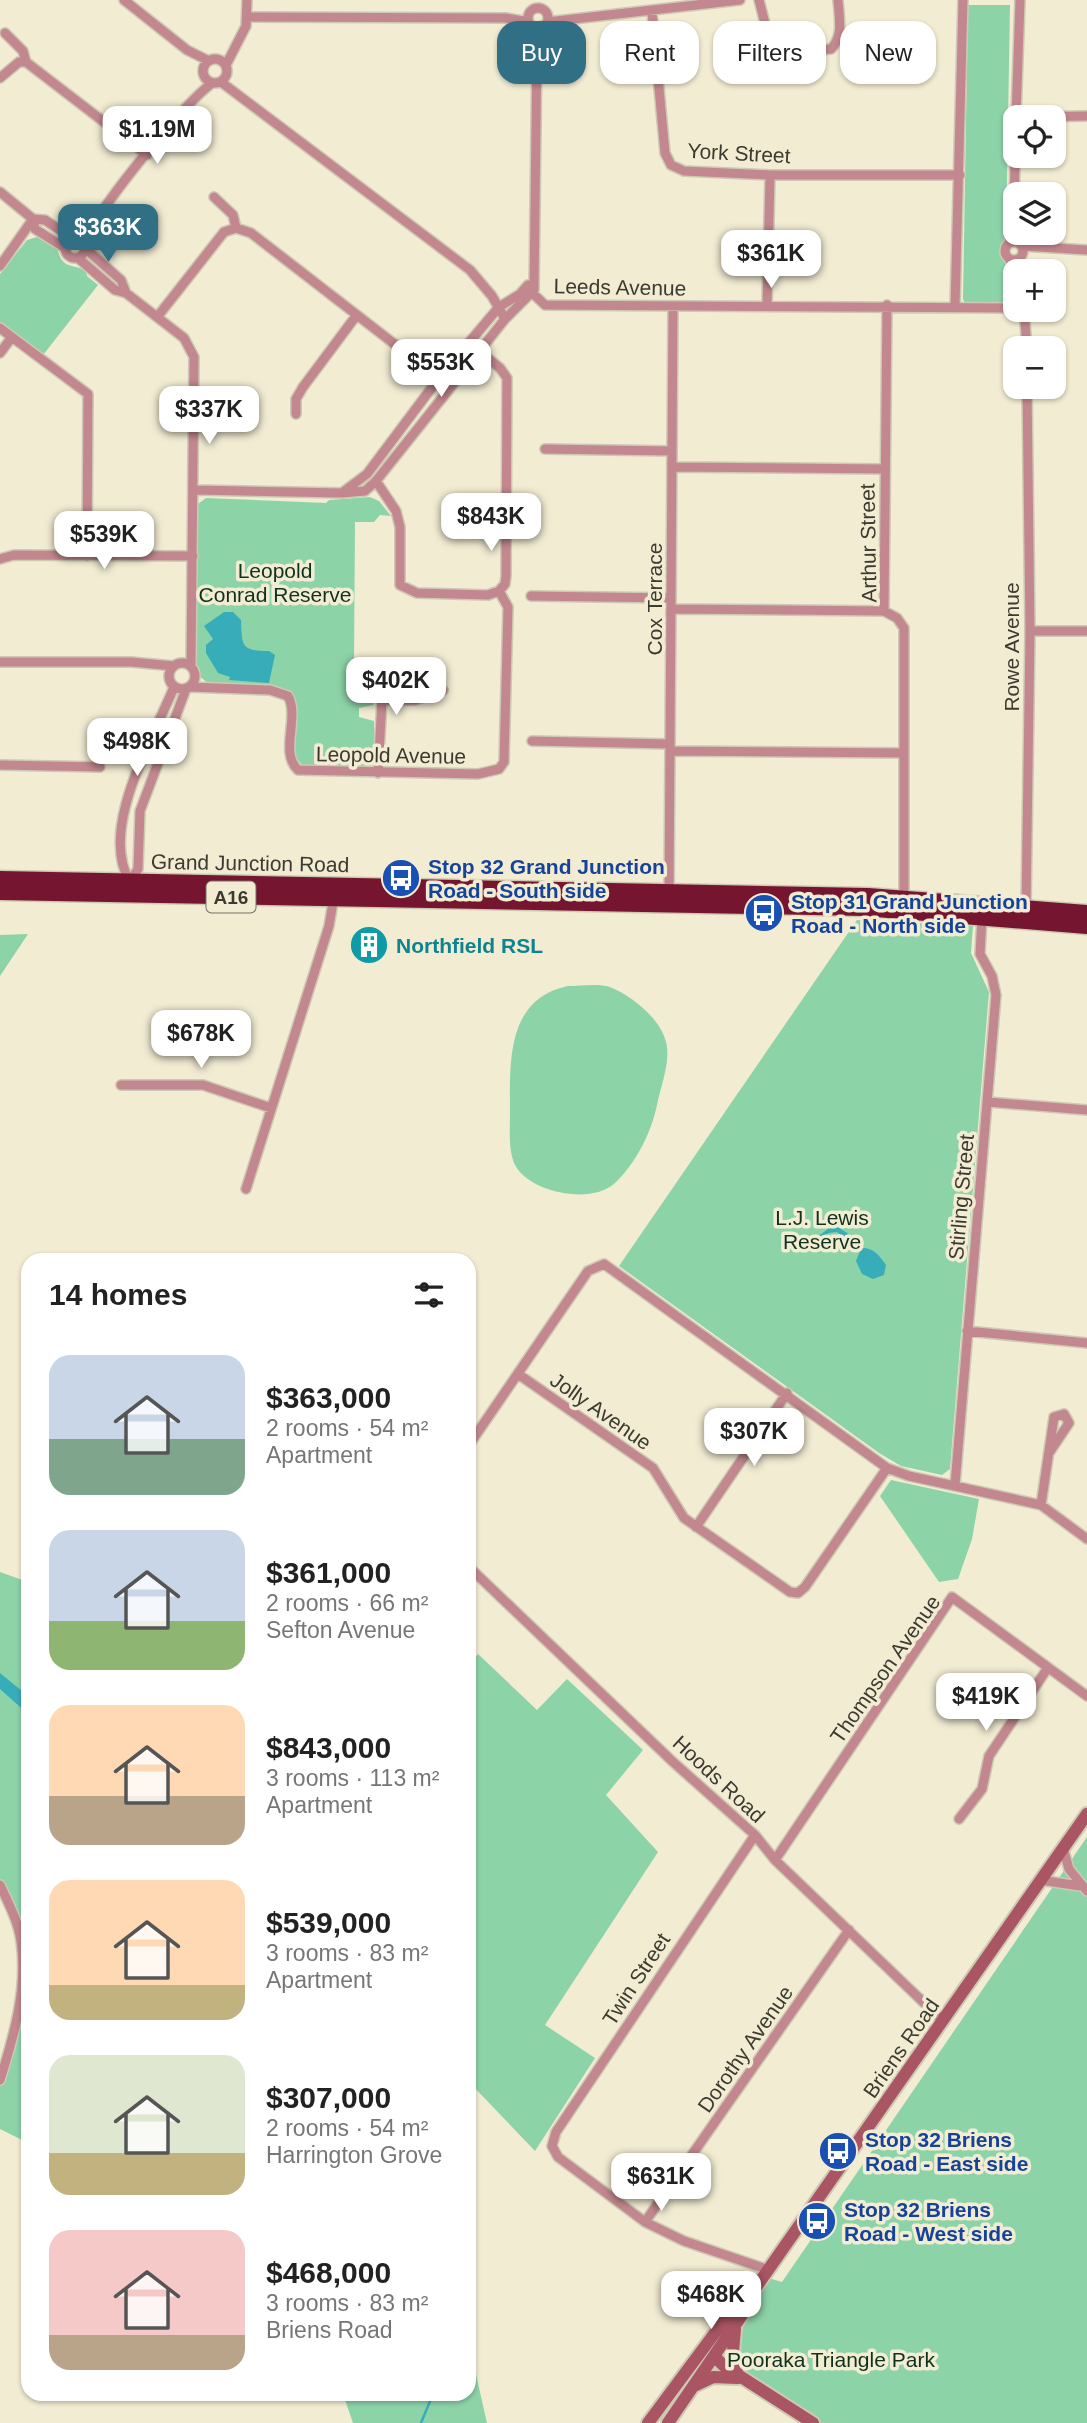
<!DOCTYPE html>
<meta charset="utf-8">
<style>
:root{--surface:#fff;--page:#f6f6f6;--text:#222;--muted:#767676;--accent:#316f85}
body{margin:0;font-family:Arial,sans-serif;background:var(--page);color:var(--text);height:100vh;display:flex;flex-direction:column;font-size:26px;white-space:nowrap}
*{box-sizing:border-box;margin:0}
p{font-size:23px;color:var(--muted)}
.icon{flex:none;width:38px;height:38px;fill:none;stroke:currentColor;stroke-width:2;stroke-linecap:round;stroke-linejoin:round}
.map{position:relative;flex:1;overflow:hidden}
.side{position:absolute;left:21px;top:1253px;width:455px;height:1148px;display:flex;flex-direction:column;background:var(--surface);border-radius:21px;box-shadow:0 2px 5px #0004}
.side>*{flex:none}
.hud{position:absolute;left:497px;top:21px;width:485px;height:63px;display:flex;gap:14px}
.controls{position:absolute;left:1003px;top:105px;display:grid;gap:14px}
.controls a{display:grid;place-items:center;width:63px;height:63px;border-radius:14px;background:var(--surface);box-shadow:0 2px 5px #0004;font-size:35px}
.price{position:absolute;translate:-50% -60px;padding:0 16px;border-radius:14px;background:#fff;color:#222;font-size:23px;line-height:46px;filter:drop-shadow(0 2px 4px #0008)}
.price::after{content:'';position:absolute;left:50%;top:42px;width:21px;height:16px;margin-left:-10px;background:inherit;clip-path:polygon(0 0,100% 0,50% 100%)}
.price.current{background:var(--accent);color:#fff}
ul{padding:0;list-style:none}
li{display:flex;align-items:center;gap:21px;height:175px;padding:0 28px}
li span{display:grid;place-items:center;flex:none;width:196px;height:140px;border-radius:21px;color:#555}
li>.icon{margin-inline-start:auto}
span .icon{width:84px;height:84px;fill:#fffc;stroke-width:1}
li b{font-size:30px}
h2{display:flex;justify-content:space-between;align-items:center;height:84px;padding:0 28px;font-size:30px}
.pill{padding:0 24px;border-radius:21px;background:var(--surface);box-shadow:0 2px 5px #0004;font-size:24px;line-height:63px}
.pill.current{background:var(--accent);color:#fff}
.map>svg:first-child{display:block}
.green{fill:#8dd3a8}
.water{fill:#38adba}
.lines{fill:none;stroke-linecap:round;stroke-linejoin:round}
.stream{stroke:#38adba;stroke-width:2.5}
.street-casing{stroke:#cec9b3;stroke-width:12}
.secondary-casing{stroke:#cec9b3;stroke-width:16}
.highway-casing{stroke:#cec9b3;stroke-width:19}
.street{stroke:#c3888f;stroke-width:9}
.secondary{stroke:#a95563;stroke-width:12}
.highway{stroke:#75152f;stroke-width:16}
.labels{text-anchor:middle;dominant-baseline:central;stroke-width:7;stroke-linejoin:round;paint-order:stroke}
.shield{fill:#f2ecd3;stroke:#737062;stroke-width:2}
.shield-label{font-size:19px;font-weight:bold;fill:#3d3b31}
.street-label{font-size:21px;fill:#3d3b31;stroke:#f2ecd3}
.park-label{font-size:21px;fill:#0f321f;stroke:#f2ecd3}
.transit-label{font-size:21px;font-weight:bold;fill:#164399;stroke:#f2ecd3;text-anchor:start}
.culture-label{font-size:21px;font-weight:bold;fill:#0d838f;stroke:#f2ecd3;text-anchor:start}
</style>
<div class="map">
<svg width="1087" height="2423" viewBox="0 0 1087 2423">
<rect width="100%" height="100%" fill="#f2ecd3"/>
<path class="green" d="M968,5h42l-4,234 -6,16 6,9 7,37 -2,4 -46,-2 -2,-4z
M37,237l20,11c5,20 12,16 29,22l1,6 11,9 -55,70 -43,-33v-48l27,-34z
M370,497l9,4 12,15 -11,-1 -6,7h-19l-1,141 34,1 -1,29 -11,-1 -3,13 -14,3v9l15,4 1,39 -8,10 -64,-3 -8,-11v-52l-3,-8 -83,-12 -11,-9 -4,-10 4,-161 8,-6 120,5 3,-3z
M857,920l116,6 -2,27 18,39 -39,477 -8,6 -41,-9 -22,-13 -260,-187z
M28,934l-28,42v-41z
M568,986c12,0 30,-3 42,1 22,9 50,31 56,55 5,19 -5,43 -9,63 -6,28 -21,58 -42,78 -23,22 -85,10 -100,-18 -7,-15 -5,-36 -5,-53 0,-50 -4,-113 58,-126z
M891,1480l88,19 -7,40 -14,40 -19,3 -59,-86z
M0,1572l28,10v551l-6,7 -22,-11v-50l19,-72 -2,-84 -17,-38z
M478,1654l59,56 30,-31 76,71 -37,45 52,57 -113,173 50,33 -60,93 -66,-69v-417z
M1087,1837v586h-275l-74,-56c-11,-30 11,-65 24,-91l20,6z
M469,2318l6,10v42l12,53h-134l-10,-29h126z"/>
<path class="water" d="M224,612h9l8,8c1,26 0,31 28,31l6,4 -6,28 -40,-3 1,-3 -12,-4 -12,-20v-8l7,-6 -9,-13z
M838,1227l15,10 9,11c12,0 17,7 24,17l-2,10 -11,4 -11,-5 -6,-13 4,-10 -23,-19 -8,1 -14,11 -2,-4 15,-11z
M0,1673l28,23v18l-28,-25z"/>
<g class="lines">
<path class="stream" d="M421,2423l12,-29"/>
<g class="street-casing">
<path id="street" d="M124,0l63,50 22,11
M759,0l12,47 13,6 47,-4c13,-13 8,-32 7,-49
M528 18a10 10 0 1 1 20 0a10 10 0 1 1-20 0Z
M652,12l13,141 6,12 13,6 86,4h190
M247,17l259,1 23,4
M547,22l193,-22
M5,33l18,18 3,11
M203 71a12 12 0 1 1 24 0a12 12 0 1 1-24 0Z
M226,65l20,-39 1,-26
M0,78l19,-16h7l121,93
M221,82l249,188 22,26 13,23
M1016,117l4,-117
M1016,117l71,-1
M0,192l33,27 12,1 28,19
M214,197l19,18 3,13
M33,219l2,10 30,19
M65 248a10 10 0 1 1 20 0a10 10 0 1 1-20 0Z
M1005 251a9 9 0 1 1 18 0a9 9 0 1 1-18 0Z
M84,243c14,-35 97,-136 128,-160
M1009,243l5,-23 1,-64
M1022,246l65,4
M86,249l35,31 5,13
M78,258l37,32 11,3 58,45 10,19 -3,309
M1010,259l5,19
M0,266l33,-47
M526,287l19,18 470,3
M767,305l3,-130
M887,305l-3,306 13,7 7,10v270
M955,307l8,-307
M1024,310l3,38
M158,316l66,-84 12,-4 15,5 199,154
M0,328l88,66 -1,162
M0,353l12,-16
M296,414v-15l7,-12 53,-71
M545,449l127,2
M672,467l213,2
M376,481l20,30 4,16v58l17,8 71,2 11,-4
M195,490l147,3 23,-2 11,-10 129,-162 29,-29 3,-246 5,-18
M343,492l24,-18 72,-96 60,-71 21,-13 8,-9
M0,559l14,-4 179,1
M531,596l140,2
M671,609l213,2
M1030,631h57
M0,662h131l43,4
M169 676a13 13 0 1 1 26 0a13 13 0 1 1-26 0Z
M174,687c-21,52 -76,142 -44,195l8,-13 2,-58 46,-122
M190,687l80,3 18,6c12,22 -9,56 10,74l180,4 21,-5 5,-7 4,-155 -9,-16 6,-7 1,-8 1,-198 -7,-10 -31,-25
M532,741l138,3
M670,751l234,2
M0,765l100,2
M378,773l4,-73h33l28,-10
M669,892l4,-586
M1026,908l4,-277 -3,-244
M121,1085h82l68,23
M988,1102l99,8
M246,1189l83,-263 5,-30
M967,1331l120,12
M518,1374l135,94 31,50 106,74 8,1 7,-6 82,-119
M469,1445l119,-174 16,-7 283,204 22,8 132,29 46,34
M955,1485l41,-490 -4,-19 -12,-22 2,-37
M1041,1505l13,-88 10,-3 5,9 -20,30
M696,1527l91,-134
M469,1567l203,194 83,74 20,25 168,161
M959,1819l23,-30 7,-33 58,-87
M755,1835l-199,297 -4,14 6,11 87,65 39,19 85,29
M1063,1848l6,21 18,22
M775,1860l177,-263 135,99
M1040,1880l40,6
M0,1885c8,17 18,36 21,56 7,46 -7,95 -21,139
M645,2222l204,-292"/>
</g>
<g class="secondary-casing">
<path id="secondary" d="M735,2329l-2,23 5,15
M714,2356l10,10 89,57
M696,2385l17,-8 25,1
M648,2423l84,-113 13,-7
M668,2423l74,-108 3,-12 342,-489"/>
</g>
<g class="highway-casing">
<path id="highway" d="M0,879l868,17 219,17
M0,892l864,16 223,18"/>
</g>
<use href="#street" class="street"/>
<use href="#secondary" class="secondary"/>
<use href="#highway" class="highway"/>
</g>
<defs>
<g id="bus-disc" transform="scale(2.0125)"><circle r="9.5" fill="#1a4fb4" stroke="#f2ecd3"/><path d="M-5-6H5V4H4V6H2V4H-2V6H-4V4H-5ZM-3.5-4V0h7V-4ZM-3.5 1.2v1.5H-2V1.2ZM2 1.2v1.5H3.5V1.2Z" fill="#fff"/></g>
<g id="building-disc" transform="scale(2.0125)"><circle r="9.5" fill="#0f9aa8" stroke="#f2ecd3"/><path d="M-4-6H4V6H1V3H-1V6H-4ZM-2.5-4.3h1.7v1.8h-1.7ZM.8-4.3h1.7v1.8H.8ZM-2.5-1h1.7V.8h-1.7ZM.8-1h1.7V.8H.8Z" fill="#fff"/></g>
</defs>
<g fill-rule="evenodd">
<use href="#bus-disc" x="401" y="878"/>
<use href="#bus-disc" x="764" y="913"/>
<use href="#building-disc" x="369" y="945"/>
<use href="#bus-disc" x="838" y="2151"/>
<use href="#bus-disc" x="817" y="2221"/>
</g>
<g class="labels">
<rect class="shield" x="206.5" y="881.5" width="49" height="31" rx="5"/>
<g class="shield-label">
<text x="231" y="897">A16</text>
</g>
<g class="street-label">
<text transform="translate(739 153) rotate(3)">York Street</text>
<text transform="translate(620 287) rotate(1)">Leeds Avenue</text>
<text transform="translate(868 543) rotate(-91)">Arthur Street</text>
<text transform="translate(654 599) rotate(-90)">Cox Terrace</text>
<text transform="translate(1011 647) rotate(-90)">Rowe Avenue</text>
<text transform="translate(391 755) rotate(1)">Leopold Avenue</text>
<text transform="translate(250 863) rotate(1)">Grand Junction Road</text>
<text transform="translate(961 1197) rotate(-85)">Stirling Street</text>
<text transform="translate(601 1411) rotate(35)">Jolly Avenue</text>
<text transform="translate(885 1669) rotate(-55)">Thompson Avenue</text>
<text transform="translate(719 1779) rotate(43)">Hoods Road</text>
<text transform="translate(636 1979) rotate(-57)">Twin Street</text>
<text transform="translate(901 2048) rotate(-55)">Briens Road</text>
<text transform="translate(745 2049) rotate(-55)">Dorothy Avenue</text>
</g>
<g class="park-label">
<text x="275" y="570">Leopold<tspan x="275" dy="24">Conrad Reserve</tspan></text>
<text x="822" y="1217">L.J. Lewis<tspan x="822" dy="24">Reserve</tspan></text>
<text x="831" y="2359">Pooraka Triangle Park</text>
</g>
<g class="transit-label">
<text x="428" y="866">Stop 32 Grand Junction<tspan x="428" dy="24">Road - South side</tspan></text>
<text x="791" y="901">Stop 31 Grand Junction<tspan x="791" dy="24">Road - North side</tspan></text>
<text x="865" y="2139">Stop 32 Briens<tspan x="865" dy="24">Road - East side</tspan></text>
<text x="844" y="2209">Stop 32 Briens<tspan x="844" dy="24">Road - West side</tspan></text>
</g>
<g class="culture-label">
<text x="396" y="945">Northfield RSL</text>
</g>
</g>
</svg>
<div class="controls">
<a><svg class="icon" aria-label="locate" viewBox="0 0 24 24"><circle cx="12" cy="12" r="6"/><path d="M12 2v4M12 18v4M2 12h4M18 12h4"/></svg></a>
<a><svg class="icon" aria-label="layers" viewBox="0 0 24 24"><path d="M12 4l9 5-9 5-9-5zM3 14l9 5 9-5"/></svg></a>
<a>+</a>
<a>−</a>
</div>
<b class="price" style="left:157px;top:166px">$1.19M</b>
<b class="price current" style="left:108px;top:264px">$363K</b>
<b class="price" style="left:771px;top:290px">$361K</b>
<b class="price" style="left:441px;top:399px">$553K</b>
<b class="price" style="left:209px;top:446px">$337K</b>
<b class="price" style="left:491px;top:553px">$843K</b>
<b class="price" style="left:104px;top:571px">$539K</b>
<b class="price" style="left:396px;top:717px">$402K</b>
<b class="price" style="left:137px;top:778px">$498K</b>
<b class="price" style="left:201px;top:1070px">$678K</b>
<b class="price" style="left:754px;top:1468px">$307K</b>
<b class="price" style="left:986px;top:1733px">$419K</b>
<b class="price" style="left:661px;top:2213px">$631K</b>
<b class="price" style="left:711px;top:2331px">$468K</b>
<div class="hud">
<a class="pill current">Buy</a>
<a class="pill">Rent</a>
<a class="pill">Filters</a>
<a class="pill">New</a>
</div>
<section class="side">
<h2>14 homes<svg class="icon" aria-label="filters" viewBox="0 0 24 24"><path d="M4 7h16M4 17h16"/><circle cx="9" cy="7" r="2"/><circle cx="15" cy="17" r="2"/></svg></h2>
<ul>
<li><span style="background:linear-gradient(#c9d6e8 60%,#7fa58c 0)"><svg class="icon" aria-label="home" viewBox="0 0 24 24"><path d="M3 11l9-7 9 7M6 9v11h12V9"/></svg></span><div><b>$363,000</b><p>2 rooms · 54 m²</p><p>Apartment</p></div></li>
<li><span style="background:linear-gradient(#c9d6e8 65%,#8fb573 0)"><svg class="icon" aria-label="home" viewBox="0 0 24 24"><path d="M3 11l9-7 9 7M6 9v11h12V9"/></svg></span><div><b>$361,000</b><p>2 rooms · 66 m²</p><p>Sefton Avenue</p></div></li>
<li><span style="background:linear-gradient(#ffd9b3 65%,#b9a48a 0)"><svg class="icon" aria-label="home" viewBox="0 0 24 24"><path d="M3 11l9-7 9 7M6 9v11h12V9"/></svg></span><div><b>$843,000</b><p>3 rooms · 113 m²</p><p>Apartment</p></div></li>
<li><span style="background:linear-gradient(#ffd9b3 75%,#c2b280 0)"><svg class="icon" aria-label="home" viewBox="0 0 24 24"><path d="M3 11l9-7 9 7M6 9v11h12V9"/></svg></span><div><b>$539,000</b><p>3 rooms · 83 m²</p><p>Apartment</p></div></li>
<li><span style="background:linear-gradient(#dfe7d0 70%,#c2b280 0)"><svg class="icon" aria-label="home" viewBox="0 0 24 24"><path d="M3 11l9-7 9 7M6 9v11h12V9"/></svg></span><div><b>$307,000</b><p>2 rooms · 54 m²</p><p>Harrington Grove</p></div></li>
<li><span style="background:linear-gradient(#f6c9c9 75%,#b9a48a 0)"><svg class="icon" aria-label="home" viewBox="0 0 24 24"><path d="M3 11l9-7 9 7M6 9v11h12V9"/></svg></span><div><b>$468,000</b><p>3 rooms · 83 m²</p><p>Briens Road</p></div></li>
</ul>
</section>
</div>
